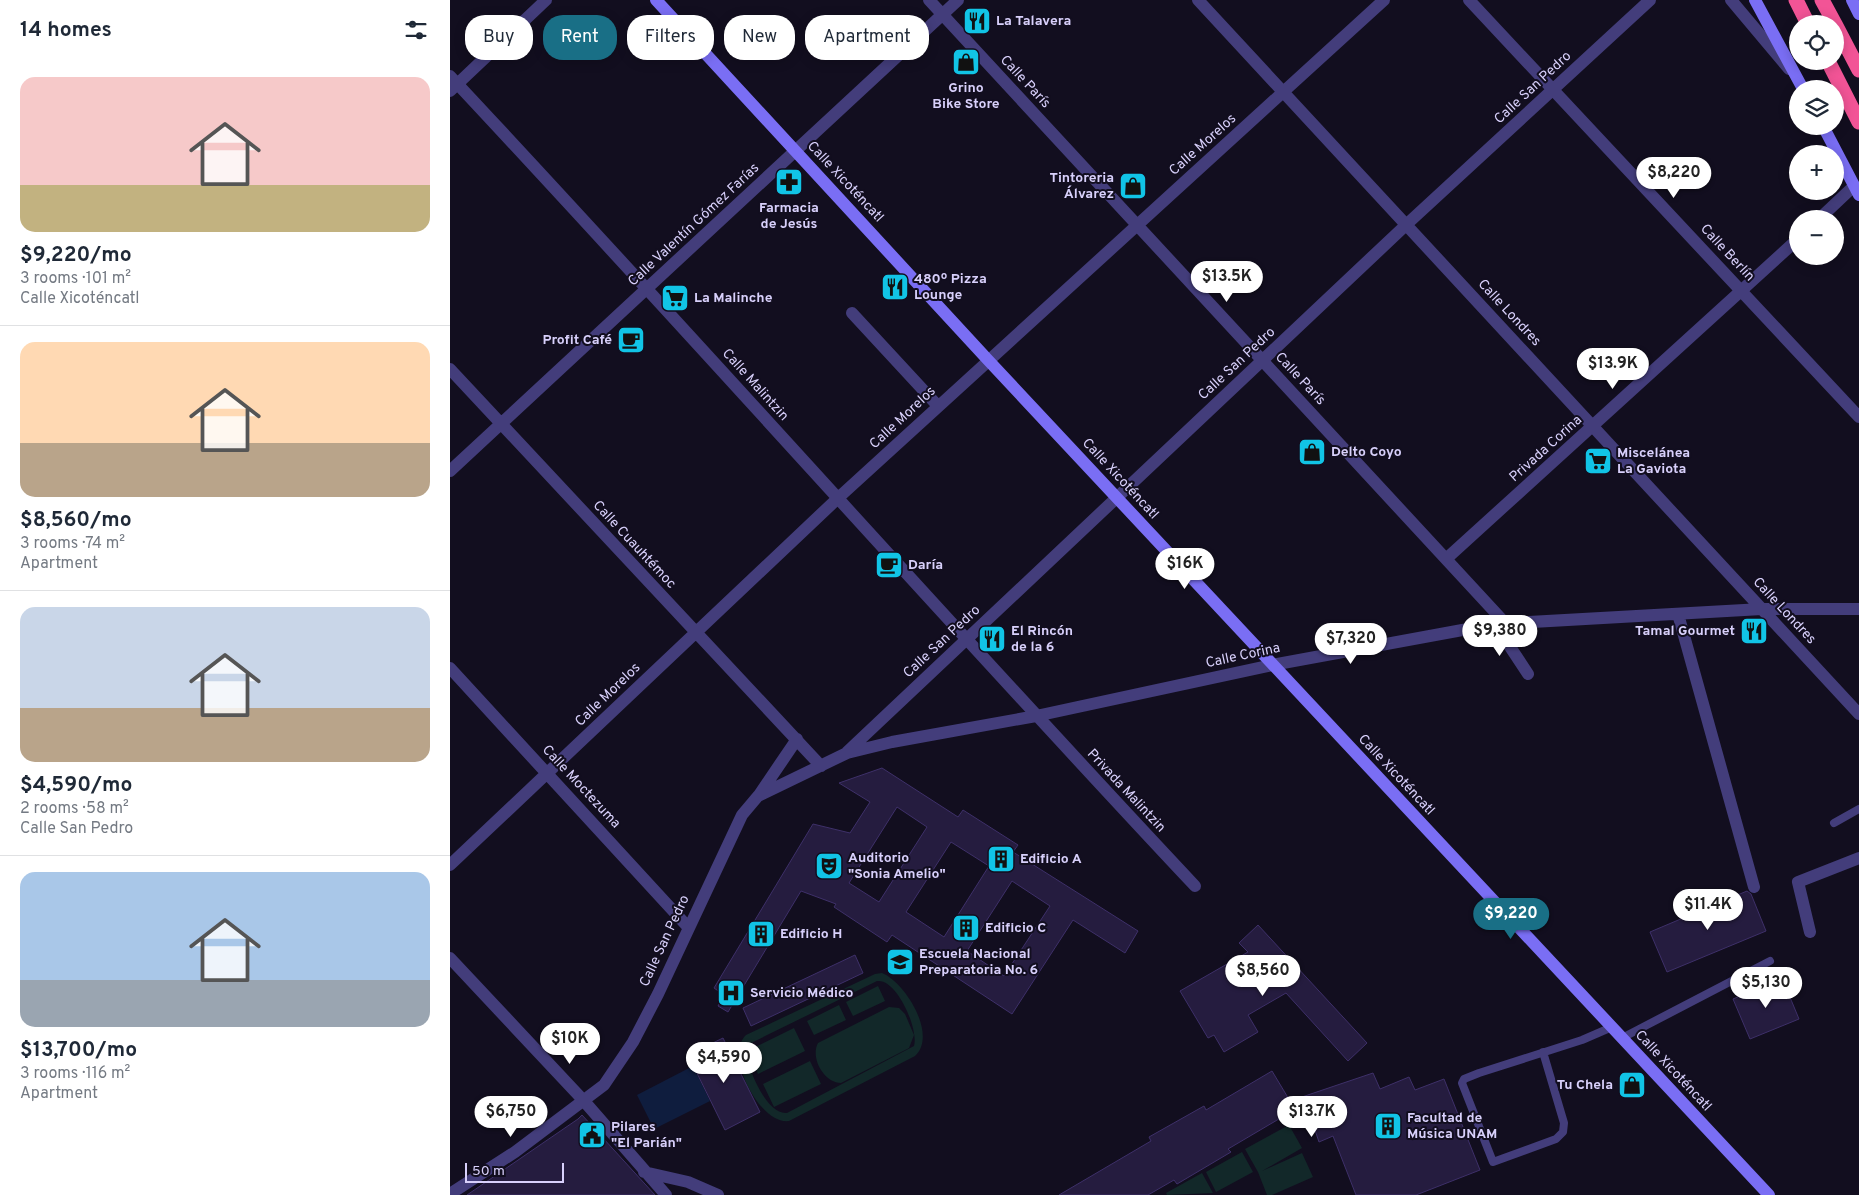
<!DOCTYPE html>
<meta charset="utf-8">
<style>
:root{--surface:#fff;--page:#f6f6f7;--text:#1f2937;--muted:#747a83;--line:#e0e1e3;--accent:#196f86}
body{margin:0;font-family:Overpass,sans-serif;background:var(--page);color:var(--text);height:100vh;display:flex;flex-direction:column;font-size:19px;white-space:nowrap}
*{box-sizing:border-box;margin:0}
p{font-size:16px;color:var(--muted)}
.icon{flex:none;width:28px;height:28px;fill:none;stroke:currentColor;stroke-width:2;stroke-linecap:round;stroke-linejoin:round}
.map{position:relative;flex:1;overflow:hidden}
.drawer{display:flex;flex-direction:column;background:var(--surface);width:450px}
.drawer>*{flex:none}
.hud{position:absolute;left:15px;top:15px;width:475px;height:45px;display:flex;gap:10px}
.buttons{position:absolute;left:1339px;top:15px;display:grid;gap:10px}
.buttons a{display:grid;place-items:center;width:55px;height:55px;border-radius:50%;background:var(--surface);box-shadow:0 2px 12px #0003;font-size:25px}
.scale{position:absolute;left:15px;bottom:12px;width:99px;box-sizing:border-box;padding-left:5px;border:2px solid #d8d0fb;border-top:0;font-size:14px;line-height:18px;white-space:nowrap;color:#d8d0fb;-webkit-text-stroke:4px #120e1f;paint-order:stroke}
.price{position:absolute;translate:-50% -42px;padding:0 11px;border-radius:18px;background:#fff;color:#222;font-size:16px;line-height:32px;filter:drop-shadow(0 1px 2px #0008)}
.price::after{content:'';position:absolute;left:50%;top:30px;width:15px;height:11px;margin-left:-8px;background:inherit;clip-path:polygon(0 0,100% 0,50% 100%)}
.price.selected{background:var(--accent);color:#fff}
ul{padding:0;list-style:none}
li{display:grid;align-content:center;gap:10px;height:265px;padding:0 20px}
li+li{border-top:1px solid var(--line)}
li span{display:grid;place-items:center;height:155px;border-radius:15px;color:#555}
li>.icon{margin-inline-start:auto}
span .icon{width:90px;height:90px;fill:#fffc;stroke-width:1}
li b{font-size:21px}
h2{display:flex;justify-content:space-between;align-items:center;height:60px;padding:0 20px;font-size:21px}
.chip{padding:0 18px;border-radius:20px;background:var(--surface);box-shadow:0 2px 12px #0003;font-size:18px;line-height:45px}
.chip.selected{background:var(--accent);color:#fff}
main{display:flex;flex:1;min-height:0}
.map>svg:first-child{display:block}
.green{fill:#122829;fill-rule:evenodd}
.water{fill:#0f1d3e}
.building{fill:#251c3f;stroke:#3e3069;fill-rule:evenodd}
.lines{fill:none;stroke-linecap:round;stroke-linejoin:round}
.lane{stroke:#433d7b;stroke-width:8}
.street{stroke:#433d7b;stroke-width:12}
.secondary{stroke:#7a6ef4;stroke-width:12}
.highway{stroke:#f25496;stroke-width:15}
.labels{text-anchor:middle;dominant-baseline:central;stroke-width:4;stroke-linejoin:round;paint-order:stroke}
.poi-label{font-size:14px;font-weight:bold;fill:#d8d0fb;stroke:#120e1f;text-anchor:start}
.street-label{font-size:14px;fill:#d8d0fb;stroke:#120e1f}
</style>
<main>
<section class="drawer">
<h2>14 homes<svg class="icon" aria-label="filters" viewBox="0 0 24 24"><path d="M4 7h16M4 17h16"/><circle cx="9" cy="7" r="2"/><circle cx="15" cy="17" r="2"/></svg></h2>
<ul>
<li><span style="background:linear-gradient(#f6c9c9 70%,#c2b280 0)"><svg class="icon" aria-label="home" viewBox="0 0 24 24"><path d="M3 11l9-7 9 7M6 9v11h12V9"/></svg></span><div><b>$9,220/mo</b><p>3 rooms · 101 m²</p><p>Calle Xicoténcatl</p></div></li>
<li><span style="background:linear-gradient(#ffd9b3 65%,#b9a48a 0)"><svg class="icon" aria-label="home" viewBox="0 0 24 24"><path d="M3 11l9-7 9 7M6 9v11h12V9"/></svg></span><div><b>$8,560/mo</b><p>3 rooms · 74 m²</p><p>Apartment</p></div></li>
<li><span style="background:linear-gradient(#c9d6e8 65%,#b9a48a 0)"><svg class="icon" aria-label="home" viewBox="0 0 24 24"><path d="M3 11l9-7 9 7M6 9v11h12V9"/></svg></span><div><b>$4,590/mo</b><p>2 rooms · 58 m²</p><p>Calle San Pedro</p></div></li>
<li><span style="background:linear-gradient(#a9c7e8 70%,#9aa5b1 0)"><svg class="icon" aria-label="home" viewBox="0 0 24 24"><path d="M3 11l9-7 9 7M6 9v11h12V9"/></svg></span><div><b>$13,700/mo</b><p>3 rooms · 116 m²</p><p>Apartment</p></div></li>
</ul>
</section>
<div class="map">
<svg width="1409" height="1195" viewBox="0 0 1409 1195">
<rect width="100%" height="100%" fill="#120e1f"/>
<path class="green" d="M432,973c23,9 56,62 33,83l-126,65c-29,4 -65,-66 -43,-86l129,-61zM427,981c20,-3 42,49 37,65l-127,67c-21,3 -44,-52 -40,-68z
M428,986l7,15 -32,15 -7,-14z
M389,1005l7,15 -32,15 -7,-14z
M439,1007l10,1 6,6 9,21 -5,13 -68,35c-17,0 -31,-25 -23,-40z
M344,1028l11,23 -47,23 -11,-23z
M360,1061l11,23 -47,23 -11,-23z
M839,1125l13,23 -40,23 40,-18 11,24 -41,18h-5l-9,-23 -13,-23z
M792,1152l11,20 -37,20 -10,-20z
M752,1173l11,20 -46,2 -1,-2z"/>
<path class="water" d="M243,1066l17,35 -56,28 -17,-34z"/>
<path class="building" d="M432,768l76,49 5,-7 55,35 -5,7 125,79 -13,22 -52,-33 -61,94 -120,-79 -5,7 -53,-35 2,-3 -35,-13 -73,121 -10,-6 6,-11 -10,-7 99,-164 37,9 20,-31 -31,-19zM447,807l30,20 -48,75 -30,-19zM501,842l38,24 -45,71 -38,-25zM562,881l38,25 -46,70 -37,-25z
M1297,891l4,3 15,37 -99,41 -17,-40z
M808,925l109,118 -19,18 -62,-68 -38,22 10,17 -34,20 -10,-17 -6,3 -28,-47 68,-39 -9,-9z
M405,955l8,18 -112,53 -8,-18z
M1332,978l17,41 -49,20 -17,-40z
M273,1038l37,74 -35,18 -37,-75z
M822,1071l18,30 83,-28 7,16 29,-12 6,13 29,-11 36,91 -64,25h-60l-23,-59 -14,6 -13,-39 -78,46 3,3 -54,32 -3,-4 -26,15h-89l92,-54 -2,-4 55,-31 2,4z
M132,1115l73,80h-188l111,-76z"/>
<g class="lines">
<path class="lane" d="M1384,823l25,-14
M1172,1038l148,-77
M1093,1052l21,71 -1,9 -7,7 -63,23 -31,-79 2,-4 15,-6 103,-33 30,-13"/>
<path class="street" d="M479,0l577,624
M748,0l661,714
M1019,0l390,417
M1281,0l58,69
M0,76c251,268 494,543 745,810
M0,91l96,-91
M1369,219l35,-33
M402,313l86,93
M0,369l371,397
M0,471l508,-471
M996,559l352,-320
M1228,614l76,273
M1045,624l33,50
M0,668l238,259
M397,752l560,-528 243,-224
M309,795l38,-56
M0,865l387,-366 547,-499
M1360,932l-12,-50 61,-24
M0,958l134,143 82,94
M194,1172l44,10 30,13
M0,1194l65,-42 89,-67 29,-43 25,-48 84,-179 16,-19 89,-43 45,-11 144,-26 236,-51 223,-41 267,-15h97"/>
<path class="secondary" d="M206,0l332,360 781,835
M1305,0l48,89
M1402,0l7,14
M1373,126l36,69"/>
<path class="highway" d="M1346,0l12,24
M1372,0l13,24
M1385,24l24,46
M1378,61l31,61"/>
</g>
<defs>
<g id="restaurant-square" transform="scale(1.4375)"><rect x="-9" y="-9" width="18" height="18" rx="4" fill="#11c4e6" stroke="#120e1f"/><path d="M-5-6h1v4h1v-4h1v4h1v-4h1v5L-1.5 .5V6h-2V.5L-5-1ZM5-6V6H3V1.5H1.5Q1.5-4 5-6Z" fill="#111"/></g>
<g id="shop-square" transform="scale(1.4375)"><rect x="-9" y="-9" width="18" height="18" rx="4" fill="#11c4e6" stroke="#120e1f"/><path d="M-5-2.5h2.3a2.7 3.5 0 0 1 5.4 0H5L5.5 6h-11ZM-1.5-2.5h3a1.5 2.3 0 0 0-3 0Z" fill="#111"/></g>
<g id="pharmacy-square" transform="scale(1.4375)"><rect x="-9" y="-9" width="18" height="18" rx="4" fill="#11c4e6" stroke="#120e1f"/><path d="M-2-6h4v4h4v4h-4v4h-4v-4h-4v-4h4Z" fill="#111"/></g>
<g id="supermarket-square" transform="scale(1.4375)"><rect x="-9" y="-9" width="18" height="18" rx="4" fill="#11c4e6" stroke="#120e1f"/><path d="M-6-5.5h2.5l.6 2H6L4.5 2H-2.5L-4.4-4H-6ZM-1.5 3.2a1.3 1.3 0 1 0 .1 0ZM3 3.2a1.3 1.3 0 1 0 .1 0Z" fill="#111"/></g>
<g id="cafe-square" transform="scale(1.4375)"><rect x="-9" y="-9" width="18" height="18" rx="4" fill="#11c4e6" stroke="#120e1f"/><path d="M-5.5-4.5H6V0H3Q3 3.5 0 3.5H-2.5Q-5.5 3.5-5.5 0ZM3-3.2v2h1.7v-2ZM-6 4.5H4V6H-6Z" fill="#111"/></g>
<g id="building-square" transform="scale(1.4375)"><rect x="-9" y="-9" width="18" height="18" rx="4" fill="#11c4e6" stroke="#120e1f"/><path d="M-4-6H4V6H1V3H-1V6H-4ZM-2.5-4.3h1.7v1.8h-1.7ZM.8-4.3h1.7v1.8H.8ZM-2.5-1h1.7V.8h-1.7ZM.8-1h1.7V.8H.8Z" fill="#111"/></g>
<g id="theatre-square" transform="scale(1.4375)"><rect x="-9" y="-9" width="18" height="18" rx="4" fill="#11c4e6" stroke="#120e1f"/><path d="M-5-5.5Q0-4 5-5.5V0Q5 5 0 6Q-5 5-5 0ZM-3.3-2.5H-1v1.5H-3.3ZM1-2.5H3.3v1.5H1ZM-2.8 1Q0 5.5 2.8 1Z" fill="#111"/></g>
<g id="school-square" transform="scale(1.4375)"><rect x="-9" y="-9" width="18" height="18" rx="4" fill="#11c4e6" stroke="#120e1f"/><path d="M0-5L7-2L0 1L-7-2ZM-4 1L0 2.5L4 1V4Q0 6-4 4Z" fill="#111"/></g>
<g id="hospital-square" transform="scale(1.4375)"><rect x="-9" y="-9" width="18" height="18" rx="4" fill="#11c4e6" stroke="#120e1f"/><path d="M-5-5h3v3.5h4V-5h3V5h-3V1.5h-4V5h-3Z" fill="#111"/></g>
<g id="civic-square" transform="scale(1.4375)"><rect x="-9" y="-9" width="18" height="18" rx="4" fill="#11c4e6" stroke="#120e1f"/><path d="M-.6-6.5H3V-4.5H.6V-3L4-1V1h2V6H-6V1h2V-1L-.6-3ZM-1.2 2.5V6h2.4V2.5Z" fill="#111"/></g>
</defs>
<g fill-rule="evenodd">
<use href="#restaurant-square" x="527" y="21"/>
<use href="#shop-square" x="516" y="62"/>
<use href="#pharmacy-square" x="339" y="182"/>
<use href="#shop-square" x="683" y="186"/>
<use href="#restaurant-square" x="445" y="287"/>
<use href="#supermarket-square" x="225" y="298"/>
<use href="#cafe-square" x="181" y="340"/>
<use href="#shop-square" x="862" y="452"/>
<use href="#supermarket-square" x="1148" y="461"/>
<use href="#cafe-square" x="439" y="565"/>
<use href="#restaurant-square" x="1304" y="631"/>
<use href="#restaurant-square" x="542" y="639"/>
<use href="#building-square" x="551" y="859"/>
<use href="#theatre-square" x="379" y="866"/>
<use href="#building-square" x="516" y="928"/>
<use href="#building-square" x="311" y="934"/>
<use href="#school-square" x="450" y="962"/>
<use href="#hospital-square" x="281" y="993"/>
<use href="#shop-square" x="1182" y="1085"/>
<use href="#building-square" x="938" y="1126"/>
<use href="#civic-square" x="142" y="1135"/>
</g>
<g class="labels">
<g class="poi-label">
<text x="546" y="21">La Talavera</text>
<text x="516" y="88" text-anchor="middle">Grino<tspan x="516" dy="16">Bike Store</tspan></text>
<text x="664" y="178" text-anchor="end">Tintoreria<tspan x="664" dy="16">Álvarez</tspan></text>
<text x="339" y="208" text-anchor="middle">Farmacia<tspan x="339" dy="16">de Jesús</tspan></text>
<text x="464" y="279">480º Pizza<tspan x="464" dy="16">Lounge</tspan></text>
<text x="244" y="298">La Malinche</text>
<text x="162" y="340" text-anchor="end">Profit Café</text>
<text x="881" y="452">Delto Coyo</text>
<text x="1167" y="453">Miscelánea<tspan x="1167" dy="16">La Gaviota</tspan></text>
<text x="458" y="565">Daría</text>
<text x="561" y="631">El Rincón<tspan x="561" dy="16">de la 6</tspan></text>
<text x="1285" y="631" text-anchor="end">Tamal Gourmet</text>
<text x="398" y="858">Auditorio<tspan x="398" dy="16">"Sonia Amelio"</tspan></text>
<text x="570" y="859">Edificio A</text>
<text x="535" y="928">Edificio C</text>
<text x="330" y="934">Edificio H</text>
<text x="469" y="954">Escuela Nacional<tspan x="469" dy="16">Preparatoria No. 6</tspan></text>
<text x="300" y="993">Servicio Médico</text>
<text x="1163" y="1085" text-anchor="end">Tu Chela</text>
<text x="957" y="1118">Facultad de<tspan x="957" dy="16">Música UNAM</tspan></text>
<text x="161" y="1127">Pilares<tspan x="161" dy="16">"El Parián"</tspan></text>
</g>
<g class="street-label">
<text transform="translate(575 82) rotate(47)">Calle París</text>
<text transform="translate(1083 88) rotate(-43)">Calle San Pedro</text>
<text transform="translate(753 145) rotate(-42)">Calle Morelos</text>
<text transform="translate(395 182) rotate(47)">Calle Xicoténcatl</text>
<text transform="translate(244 225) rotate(-43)">Calle Valentín Gómez Farías</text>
<text transform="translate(1277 253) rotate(47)">Calle Berlín</text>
<text transform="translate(1059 313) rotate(47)">Calle Londres</text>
<text transform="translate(787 364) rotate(-43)">Calle San Pedro</text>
<text transform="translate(850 379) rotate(47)">Calle París</text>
<text transform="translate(305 385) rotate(48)">Calle Malintzin</text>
<text transform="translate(453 418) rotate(-43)">Calle Morelos</text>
<text transform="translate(1096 449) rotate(-42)">Privada Corina</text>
<text transform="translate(670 479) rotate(47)">Calle Xicoténcatl</text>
<text transform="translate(184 545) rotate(47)">Calle Cuauhtémoc</text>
<text transform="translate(1334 611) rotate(47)">Calle Londres</text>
<text transform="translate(492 642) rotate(-43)">Calle San Pedro</text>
<text transform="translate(793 656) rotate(-12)">Calle Corina</text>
<text transform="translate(158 695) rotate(-44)">Calle Morelos</text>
<text transform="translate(946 775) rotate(47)">Calle Xicoténcatl</text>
<text transform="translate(131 787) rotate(47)">Calle Moctezuma</text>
<text transform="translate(676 791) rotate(47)">Privada Malintzin</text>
<text transform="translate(215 941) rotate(-65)">Calle San Pedro</text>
<text transform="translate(1223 1071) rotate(47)">Calle Xicoténcatl</text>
</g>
</g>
</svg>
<div class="buttons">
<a><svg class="icon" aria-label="locate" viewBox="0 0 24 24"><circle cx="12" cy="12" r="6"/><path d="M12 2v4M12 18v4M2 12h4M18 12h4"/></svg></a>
<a><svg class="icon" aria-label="layers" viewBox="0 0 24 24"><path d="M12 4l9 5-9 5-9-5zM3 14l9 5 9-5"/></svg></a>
<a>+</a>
<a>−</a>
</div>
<div class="scale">50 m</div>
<b class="price" style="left:1224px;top:199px">$8,220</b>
<b class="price" style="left:777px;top:303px">$13.5K</b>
<b class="price" style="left:1163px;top:390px">$13.9K</b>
<b class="price" style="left:735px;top:590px">$16K</b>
<b class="price" style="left:1050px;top:657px">$9,380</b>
<b class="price" style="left:901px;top:665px">$7,320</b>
<b class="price" style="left:1258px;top:931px">$11.4K</b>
<b class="price selected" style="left:1061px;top:940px">$9,220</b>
<b class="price" style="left:813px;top:997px">$8,560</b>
<b class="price" style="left:1316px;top:1009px">$5,130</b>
<b class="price" style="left:120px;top:1065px">$10K</b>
<b class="price" style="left:274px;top:1084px">$4,590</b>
<b class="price" style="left:61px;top:1138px">$6,750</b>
<b class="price" style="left:862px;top:1138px">$13.7K</b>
<div class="hud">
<a class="chip">Buy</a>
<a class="chip selected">Rent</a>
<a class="chip">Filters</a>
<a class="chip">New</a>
<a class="chip">Apartment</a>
</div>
</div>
</main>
